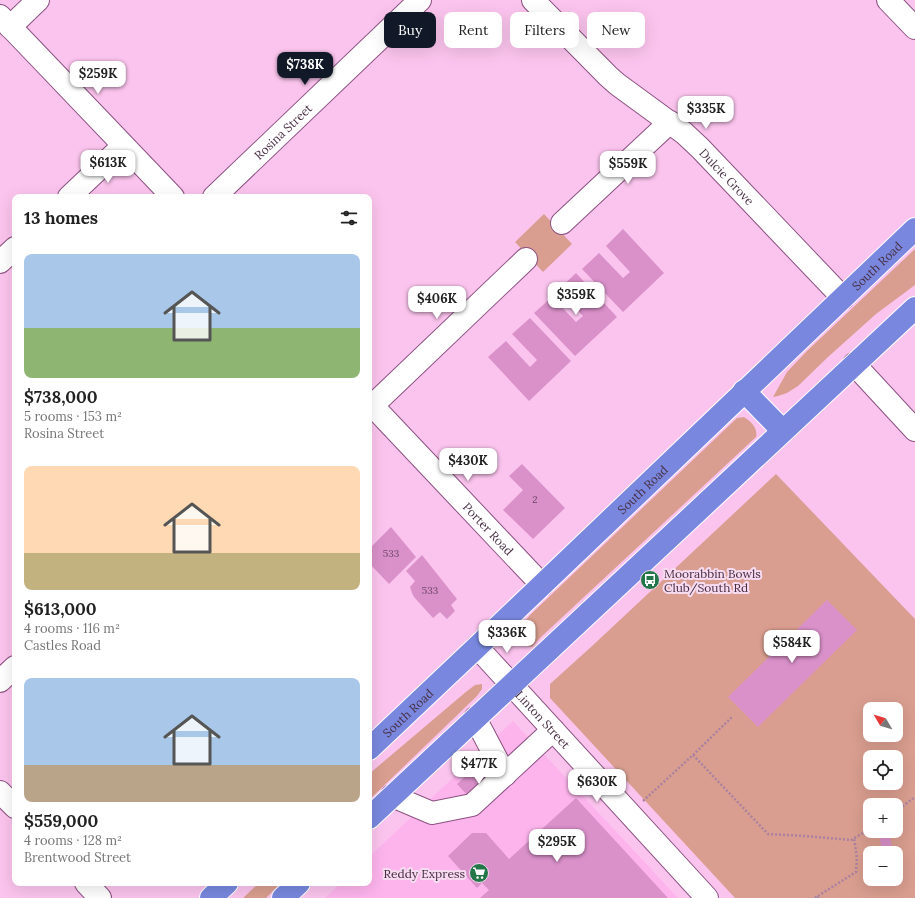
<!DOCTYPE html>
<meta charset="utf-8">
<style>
:root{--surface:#fff;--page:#f2f2f2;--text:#222;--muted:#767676;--accent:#111827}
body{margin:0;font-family:Lora,serif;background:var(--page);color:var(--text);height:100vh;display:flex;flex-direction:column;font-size:15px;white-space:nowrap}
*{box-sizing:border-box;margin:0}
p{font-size:13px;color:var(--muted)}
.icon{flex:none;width:22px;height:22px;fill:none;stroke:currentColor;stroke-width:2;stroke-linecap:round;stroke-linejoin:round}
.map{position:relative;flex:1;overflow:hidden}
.sheet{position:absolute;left:12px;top:194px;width:360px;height:692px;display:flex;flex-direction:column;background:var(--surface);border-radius:8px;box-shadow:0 4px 16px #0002}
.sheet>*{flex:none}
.banner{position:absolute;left:384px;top:12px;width:380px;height:36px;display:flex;gap:8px}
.needle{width:26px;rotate:308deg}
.controls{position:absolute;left:863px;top:702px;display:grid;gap:8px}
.controls a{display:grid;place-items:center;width:40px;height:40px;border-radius:8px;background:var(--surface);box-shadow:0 4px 16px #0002;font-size:20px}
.price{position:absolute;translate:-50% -34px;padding:0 9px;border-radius:8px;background:#fff;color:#222;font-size:13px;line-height:26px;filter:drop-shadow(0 1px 2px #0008)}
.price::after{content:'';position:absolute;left:50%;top:24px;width:12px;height:9px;margin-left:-6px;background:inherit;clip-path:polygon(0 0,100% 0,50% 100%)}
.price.active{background:var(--accent);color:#fff}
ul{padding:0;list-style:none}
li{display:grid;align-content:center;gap:8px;height:212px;padding:0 12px}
li span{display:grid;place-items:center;height:124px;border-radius:8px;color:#555}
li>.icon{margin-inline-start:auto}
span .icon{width:72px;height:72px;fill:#fffc;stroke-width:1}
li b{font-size:17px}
h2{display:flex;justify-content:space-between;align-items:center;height:48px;padding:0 12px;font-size:17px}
.tag{padding:0 14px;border-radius:8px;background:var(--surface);box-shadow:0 4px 16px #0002;font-size:14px;line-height:36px}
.tag.active{background:var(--accent);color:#fff}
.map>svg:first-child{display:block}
.built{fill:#fdb4ed}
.green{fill:#d99e8f;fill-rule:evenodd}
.building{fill:#da91ca}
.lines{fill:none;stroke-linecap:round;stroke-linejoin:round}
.minor-casing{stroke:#8c5180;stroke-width:24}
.highway-casing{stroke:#fff;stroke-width:24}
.path{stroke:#ab81a1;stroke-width:2.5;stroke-dasharray:2 2;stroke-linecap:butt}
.minor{stroke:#fff;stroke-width:22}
.highway{stroke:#7988de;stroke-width:22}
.labels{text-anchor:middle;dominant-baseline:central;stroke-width:4;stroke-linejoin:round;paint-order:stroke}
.number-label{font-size:10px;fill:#6c4664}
.street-label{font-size:12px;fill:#482d42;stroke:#f7dbf0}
.poi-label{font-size:12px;fill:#482d42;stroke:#f7dbf0;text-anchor:start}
</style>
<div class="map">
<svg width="915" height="898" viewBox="0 0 915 898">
<rect width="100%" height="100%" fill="#fbc4ee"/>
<path class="built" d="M513,721l165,177h-353l16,-15h28v-26z"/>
<path class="green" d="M544,214l28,30 -29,28 -28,-30z
M915,249v36l-39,29 -48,43 -30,29 -11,7 -9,3 -5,1 14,-25 20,-21z
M744,417c8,5 14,12 12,20l-215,200 -9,10 -7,-1 -7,-5c1,-12 5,-17 12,-26l207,-197z
M776,474l139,145v279h-180l-185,-200v-14l41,-37zM870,709h26v26h-26zM870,757h26v26h-26zM870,805h26v26h-26zM870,853h26v26h-26z
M482,684v5l-5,7 -108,104v-26l98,-83 8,-6z
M259,883h22l-15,15h-23z"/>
<path class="building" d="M623,229l41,44 -41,39 -41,-43 17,-16 24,25 7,-6 -24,-26z
M576,273l41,44 -42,39 -41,-43 18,-16 24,25 7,-6 -25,-26z
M530,318l41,43 -42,40 -41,-44 18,-16 24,26 7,-7 -25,-26z
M522,464l43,44 -32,31 -30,-29 20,-20 -14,-14z
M391,527l25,30 -27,27 -20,-21v-14z
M422,555l35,44 -6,6 4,6 -8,8 -7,-7 -7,6 -19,-21 -2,-4 -2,-6 5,-6 -9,-10z
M827,600l30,30 -99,97 -30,-30z
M480,763l22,23 -23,22 -22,-24z
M576,798l92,100h-188l9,-8 -7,-7 -5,5 -29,-32 24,-23h14l23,26z
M879,831h10l4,22h-11z"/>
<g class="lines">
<g class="minor-casing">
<g id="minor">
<path id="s1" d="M533,0l75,76 9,8 67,49 16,15 143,150"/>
<path d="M888,0l27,28"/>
<path d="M0,16l173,181"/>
<path d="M10,27l28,-27"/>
<path d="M69,197l54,-51"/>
<path id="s2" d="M214,197l206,-197"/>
<path d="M562,223l108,-101"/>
<path d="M0,262l15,-14"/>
<path d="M854,364l61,66"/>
<path id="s3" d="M369,402l173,183"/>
<path d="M372,406l154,-147"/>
<path id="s4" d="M477,647l230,251"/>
<path d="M0,681l15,-14"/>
<path d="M475,718l30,57"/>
<path d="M0,792l15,15"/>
<path d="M392,796l40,17 40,-8 81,-75"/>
<path d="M86,883l14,15"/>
</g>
</g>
<g class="highway-casing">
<g id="highway">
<path d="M744,391l39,40"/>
<path id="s5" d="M369,749l108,-102 438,-418"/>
<path d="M369,818l546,-510"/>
<path d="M211,898l16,-15"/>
<path d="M283,898l16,-15"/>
</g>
</g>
<path class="path" d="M693,755l40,-39
M643,801l50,-46 75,79 37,2 46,4 19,-11
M896,811l19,-14
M818,896l38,-24 1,-14 -3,-20
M815,898l3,-2v2"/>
<use href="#minor" class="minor"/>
<use href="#highway" class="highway"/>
</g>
<defs>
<g id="bus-disc" transform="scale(1)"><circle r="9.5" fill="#227648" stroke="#f7dbf0"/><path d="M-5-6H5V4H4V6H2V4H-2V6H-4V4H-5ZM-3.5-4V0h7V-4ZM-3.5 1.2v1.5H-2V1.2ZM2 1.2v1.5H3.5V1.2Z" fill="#fff"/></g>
<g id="supermarket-disc" transform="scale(1)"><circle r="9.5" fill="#227648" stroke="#f7dbf0"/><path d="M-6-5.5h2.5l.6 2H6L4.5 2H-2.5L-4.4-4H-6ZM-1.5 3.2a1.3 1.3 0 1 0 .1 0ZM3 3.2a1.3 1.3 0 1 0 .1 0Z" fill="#fff"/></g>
</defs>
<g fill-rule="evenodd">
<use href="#bus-disc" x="650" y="580"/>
<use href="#supermarket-disc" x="479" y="873"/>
</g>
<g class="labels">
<g class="number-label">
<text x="535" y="499">2</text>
<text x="391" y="553">533</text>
<text x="430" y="590">533</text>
</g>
<g class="street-label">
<text stroke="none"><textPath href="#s2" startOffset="95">Rosina Street</textPath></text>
<text stroke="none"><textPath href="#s1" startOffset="263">Dulcie Grove</textPath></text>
<text stroke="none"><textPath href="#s5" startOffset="701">South Road</textPath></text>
<text stroke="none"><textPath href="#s5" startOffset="377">South Road</textPath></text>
<text stroke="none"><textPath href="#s3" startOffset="174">Porter Road</textPath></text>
<text stroke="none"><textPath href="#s5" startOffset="53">South Road</textPath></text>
<text stroke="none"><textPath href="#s4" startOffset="98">Linton Street</textPath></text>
</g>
<g class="poi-label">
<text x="664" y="573">Moorabbin Bowls<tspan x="664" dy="14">Club/South Rd</tspan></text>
<text x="465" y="873" text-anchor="end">Reddy Express</text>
</g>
</g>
</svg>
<div class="controls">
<a><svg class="needle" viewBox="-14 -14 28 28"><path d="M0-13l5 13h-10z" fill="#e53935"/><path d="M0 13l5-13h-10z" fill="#767676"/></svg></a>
<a><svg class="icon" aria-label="locate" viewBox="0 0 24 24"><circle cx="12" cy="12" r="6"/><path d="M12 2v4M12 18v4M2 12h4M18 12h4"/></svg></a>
<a>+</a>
<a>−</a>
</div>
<b class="price active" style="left:305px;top:86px">$738K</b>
<b class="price" style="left:98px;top:95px">$259K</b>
<b class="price" style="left:706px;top:130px">$335K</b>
<b class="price" style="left:108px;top:184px">$613K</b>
<b class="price" style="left:628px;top:185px">$559K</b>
<b class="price" style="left:576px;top:316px">$359K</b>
<b class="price" style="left:437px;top:320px">$406K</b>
<b class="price" style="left:468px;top:482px">$430K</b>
<b class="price" style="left:507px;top:654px">$336K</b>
<b class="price" style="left:792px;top:664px">$584K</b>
<b class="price" style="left:479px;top:785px">$477K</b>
<b class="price" style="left:597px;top:803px">$630K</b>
<b class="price" style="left:557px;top:863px">$295K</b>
<div class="banner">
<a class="tag active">Buy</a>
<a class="tag">Rent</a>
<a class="tag">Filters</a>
<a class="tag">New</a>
</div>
<section class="sheet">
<h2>13 homes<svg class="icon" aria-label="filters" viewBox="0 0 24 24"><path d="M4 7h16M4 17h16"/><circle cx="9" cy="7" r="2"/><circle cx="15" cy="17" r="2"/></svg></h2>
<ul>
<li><span style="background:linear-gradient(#a9c7e8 60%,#8fb573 0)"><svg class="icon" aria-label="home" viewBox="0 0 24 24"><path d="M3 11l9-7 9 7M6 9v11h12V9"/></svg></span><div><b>$738,000</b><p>5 rooms · 153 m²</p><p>Rosina Street</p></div></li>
<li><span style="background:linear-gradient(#ffd9b3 70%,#c2b280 0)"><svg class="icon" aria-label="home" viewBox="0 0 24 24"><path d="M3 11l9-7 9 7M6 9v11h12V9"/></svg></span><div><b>$613,000</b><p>4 rooms · 116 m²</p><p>Castles Road</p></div></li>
<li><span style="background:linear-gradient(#a9c7e8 70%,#b9a48a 0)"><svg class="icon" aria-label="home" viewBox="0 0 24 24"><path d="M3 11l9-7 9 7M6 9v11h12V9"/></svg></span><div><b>$559,000</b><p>4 rooms · 128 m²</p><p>Brentwood Street</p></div></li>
</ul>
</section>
</div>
